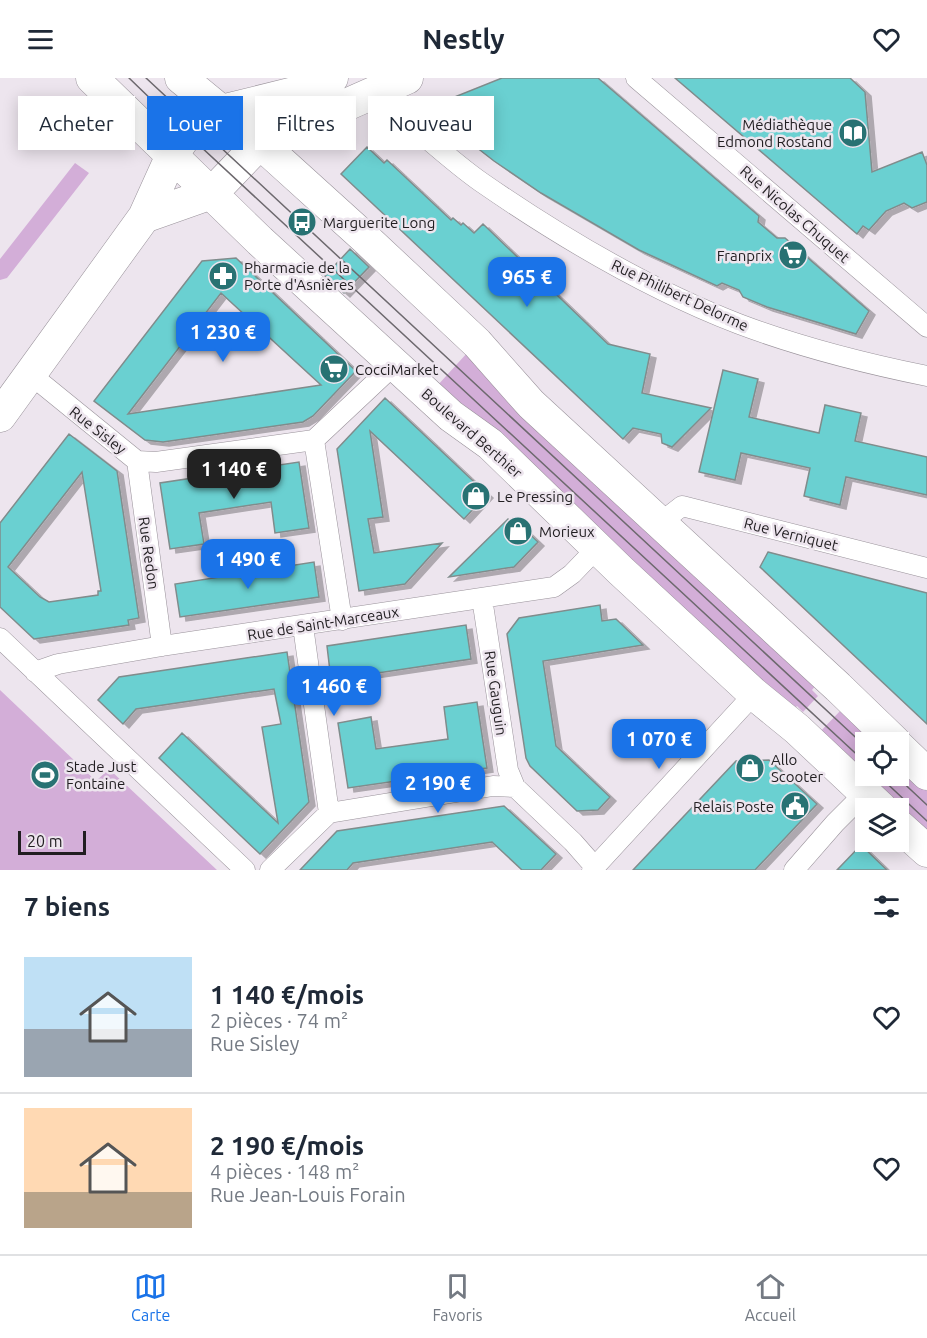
<!DOCTYPE html>
<html lang="fr">
<meta charset="utf-8">
<style>
:root{--surface:#fff;--page:#f2f2f3;--text:#1f2937;--muted:#747a83;--line:#e0e1e3;--accent:#1a73e8}
body{margin:0;font-family:Ubuntu,sans-serif;background:var(--page);color:var(--text);height:100vh;display:flex;flex-direction:column;font-size:22px;white-space:nowrap}
*{box-sizing:border-box;margin:0}
p{font-size:20px;color:var(--muted)}
.icon{flex:none;width:33px;height:33px;fill:none;stroke:currentColor;stroke-width:2;stroke-linecap:round;stroke-linejoin:round}
.map{position:relative;height:792px;overflow:hidden}
.details{display:flex;flex-direction:column;background:var(--surface);flex:1}
.details>*{flex:none}
.banner{position:absolute;left:18px;top:18px;width:600px;height:54px;display:flex;gap:12px}
.tools{position:absolute;left:855px;top:654px;display:grid;gap:12px}
.tools a{display:grid;place-items:center;width:54px;height:54px;border-radius:0px;background:var(--surface);box-shadow:0 3px 15px #0003;font-size:30px}
.scale{position:absolute;left:18px;bottom:15px;width:68px;box-sizing:border-box;padding-left:6px;border:3px solid #211e21;border-top:0;font-size:16px;line-height:21px;white-space:nowrap;color:#211e21;-webkit-text-stroke:4px #ede5ee;paint-order:stroke}
.price{position:absolute;translate:-50% -51px;padding:0 14px;border-radius:12px;background:var(--accent);color:#fff;font-size:20px;line-height:39px;filter:drop-shadow(0 2px 3px #0008)}
.price::after{content:'';position:absolute;left:50%;top:36px;width:18px;height:14px;margin-left:-9px;background:inherit;clip-path:polygon(0 0,100% 0,50% 100%)}
.price.current{background:#222;color:#fff}
ul{padding:0;list-style:none}
li{display:flex;align-items:center;gap:18px;height:150px;padding:0 24px}
li+li{border-top:2px solid var(--line)}
li span{display:grid;place-items:center;flex:none;width:168px;height:120px;border-radius:0px;color:#555}
li>.icon{margin-inline-start:auto}
span .icon{width:72px;height:72px;fill:#fffc;stroke-width:1}
li b{font-size:26px}
h2{display:flex;justify-content:space-between;align-items:center;height:72px;padding:0 24px;font-size:26px}
.pill{padding:0 21px;border-radius:0px;background:var(--surface);box-shadow:0 3px 15px #0003;font-size:21px;line-height:54px}
.pill.current{background:var(--accent);color:#fff}
header{display:flex;justify-content:space-between;align-items:center;height:78px;padding:0 24px;background:var(--surface);font-size:27px;font-weight:600}
.menu{display:flex;justify-content:space-around;align-items:center;height:84px;border-top:2px solid var(--line);background:var(--surface);font-size:16px;color:var(--muted)}
.menu a{display:grid;justify-items:center;gap:3px}
.menu .current{color:var(--accent)}
.map>svg:first-child{display:block}
.green{fill:#d3aed8}
.building{fill:#6ad0d1;stroke:#808c8c;stroke-width:1.5;fill-rule:evenodd;filter:url(#shadow)}
.lines{fill:none;stroke-linecap:round;stroke-linejoin:round}
.street-casing{stroke:#99929a;stroke-width:21}
.primary-casing{stroke:#99929a;stroke-width:33}
.street{stroke:#fff;stroke-width:20}
.primary{stroke:#fff;stroke-width:32}
.tram{stroke:#6d696e;stroke-width:1.5}
.labels{text-anchor:middle;dominant-baseline:central;stroke-width:5;stroke-linejoin:round;paint-order:stroke}
.poi-label{font-size:15px;fill:#211e21;stroke:#ede5ee;text-anchor:start}
.street-label{font-size:15px;fill:#211e21;stroke:#ede5ee}
</style>
<header><svg class="icon" aria-label="menu" viewBox="0 0 24 24"><path d="M4 6h16M4 12h16M4 18h16"/></svg>Nestly<svg class="icon" aria-label="heart" viewBox="0 0 24 24"><path d="M12 20l-8-8c-3-5 5-10 8-4 3-6 11-1 8 4z"/></svg></header>
<div class="map">
<svg width="927" height="792" viewBox="0 0 927 792">
<defs>
<filter id="shadow"><feDropShadow dx="6" dy="4" stdDeviation="0" flood-color="#0004"/></filter>
</defs>
<rect width="100%" height="100%" fill="#ede5ee"/>
<path class="green" d="M75,85l14,10 -82,105 -7,2v-21z
M468,274l348,333 -4,5 6,6 -15,16 -6,-6 -5,5 -355,-325z
M0,612l96,91 13,-12 108,101h-217z
M841,632l35,32h-10v34h32l1,-12 28,27v46l-109,-103z"/>
<path class="building" d="M502,0h96l161,138 -1,6 19,16h8l84,73 -13,23 -89,-27 -24,-10 -4,-7 -17,-7 -5,3 -78,-36 -98,-57 -47,-32 -54,-42 2,-17z
M675,0h175l15,14 7,80 50,-20 5,13v37l-15,6 -8,-5 -18,8 -17,19 -6,-4 -6,8z
M367,69l17,16 3,-3 64,60 2,-2 8,7 2,-2 11,10 9,-9 125,120 42,10 -8,39 69,15 -39,39 -10,-4 -1,-9 -28,-6 -10,11 -282,-265z
M350,171l19,18 -25,26 -19,-17z
M236,180l120,113 -43,45 -10,6 -140,20 -18,-2 -51,-39 108,-140zM221,215l100,92 -193,29z
M723,292l35,9 -9,38 70,16 6,-28 36,8 -6,28 72,16v38l-81,-18 -6,28 -36,-9 6,-28 -69,-15 -6,27 -36,-8z
M385,320l102,96 -23,25 -94,-88 13,86 -15,2 6,34 68,-10 -37,41 -46,7 -22,-142z
M69,356l48,37 22,147 -11,2 1,5 -95,14 -34,-32v-84zM82,394l19,119h-3v4l-49,7 -9,-5 -32,-30z
M299,384l10,66 -34,5 -4,-31 -72,11 5,31 -34,5 -10,-66z
M513,440l25,24 -24,25 -65,10 59,-58 2,2z
M768,474l159,41v131l-167,-157z
M314,484l5,35 -139,20 -5,-33z
M600,527l2,16 14,-2 27,26 -100,16 13,85 54,51 -12,13 -21,1 -47,-45 -4,-8 -19,-124 12,-16z
M466,547l5,34 -140,21 -4,-34z
M287,574l22,150 -49,52 -101,-96 23,-25 96,90 -16,-96 19,-3 -7,-35 -138,20 -13,15 -25,-24 21,-23z
M477,624l10,66 -139,20 -10,-65 33,-6 5,32 72,-10 -4,-32z
M769,682l48,44 -62,66h-122l103,-109z
M504,728l52,48 -15,16h-19l-30,-28 -139,21 -6,7h-47l37,-39z
M861,767l26,25h-50z"/>
<g class="lines">
<g class="street-casing">
<path id="street" d="M636,0l291,249
M378,12l6,10 10,11c29,23 57,50 87,71 81,56 167,107 258,142 61,23 124,39 188,52
M30,296l107,87 19,1 158,-22 81,-76
M314,362l28,180
M137,383l25,185
M660,445l22,-17 245,62
M482,520l26,172 7,17
M303,548l26,187
M0,560l245,232
M35,594l23,-8 104,-18 392,-59 18,-13 25,-26
M270,792l59,-57 164,-27 22,1 58,55 22,25
M592,792l162,-176
M794,792l41,-47 30,-30"/>
</g>
<g class="primary-casing">
<path id="primary" d="M92,0l168,163 191,175 39,28 131,127 133,123 43,35 84,79
M181,0l79,65 105,95 112,105 54,61 307,283 57,55
M144,139l68,-24 48,-50 147,-65
M0,338l144,-199 28,-62 22,-31 27,-13 73,-18 38,-15
M898,668l29,28
M898,747l29,26"/>
</g>
<use href="#street" class="street"/>
<use href="#primary" class="primary"/>
<path class="tram" d="M129,0l57,55 680,630
M146,0l720,669
M879,698l48,45
M896,698l31,29"/>
</g>
<defs>
<g id="library-disc" transform="scale(1.5)"><circle r="9.5" fill="#287273" stroke="#ede5ee"/><path d="M-6-4Q-3-5.5-.7-3.5V5Q-3 3-6 4ZM6-4Q3-5.5 .7-3.5V5Q3 3 6 4Z" fill="#fff"/></g>
<g id="bus-disc" transform="scale(1.5)"><circle r="9.5" fill="#287273" stroke="#ede5ee"/><path d="M-5-6H5V4H4V6H2V4H-2V6H-4V4H-5ZM-3.5-4V0h7V-4ZM-3.5 1.2v1.5H-2V1.2ZM2 1.2v1.5H3.5V1.2Z" fill="#fff"/></g>
<g id="supermarket-disc" transform="scale(1.5)"><circle r="9.5" fill="#287273" stroke="#ede5ee"/><path d="M-6-5.5h2.5l.6 2H6L4.5 2H-2.5L-4.4-4H-6ZM-1.5 3.2a1.3 1.3 0 1 0 .1 0ZM3 3.2a1.3 1.3 0 1 0 .1 0Z" fill="#fff"/></g>
<g id="pharmacy-disc" transform="scale(1.5)"><circle r="9.5" fill="#287273" stroke="#ede5ee"/><path d="M-2-6h4v4h4v4h-4v4h-4v-4h-4v-4h4Z" fill="#fff"/></g>
<g id="shop-disc" transform="scale(1.5)"><circle r="9.5" fill="#287273" stroke="#ede5ee"/><path d="M-5-2.5h2.3a2.7 3.5 0 0 1 5.4 0H5L5.5 6h-11ZM-1.5-2.5h3a1.5 2.3 0 0 0-3 0Z" fill="#fff"/></g>
<g id="stadium-disc" transform="scale(1.5)"><circle r="9.5" fill="#287273" stroke="#ede5ee"/><path d="M0-5a6.5 5 0 1 0 0 10a6.5 5 0 1 0 0-10ZM-3.5-1.8h7v3.6h-7Z" fill="#fff"/></g>
<g id="civic-disc" transform="scale(1.5)"><circle r="9.5" fill="#287273" stroke="#ede5ee"/><path d="M-.6-6.5H3V-4.5H.6V-3L4-1V1h2V6H-6V1h2V-1L-.6-3ZM-1.2 2.5V6h2.4V2.5Z" fill="#fff"/></g>
</defs>
<g fill-rule="evenodd">
<use href="#library-disc" x="853" y="55"/>
<use href="#bus-disc" x="302" y="144"/>
<use href="#supermarket-disc" x="793" y="177"/>
<use href="#pharmacy-disc" x="223" y="198"/>
<use href="#supermarket-disc" x="334" y="291"/>
<use href="#shop-disc" x="476" y="418"/>
<use href="#shop-disc" x="518" y="453"/>
<use href="#shop-disc" x="750" y="690"/>
<use href="#stadium-disc" x="45" y="697"/>
<use href="#civic-disc" x="795" y="728"/>
</g>
<g class="labels">
<g class="poi-label">
<text x="832" y="46" text-anchor="end">Médiathèque<tspan x="832" dy="17">Edmond Rostand</tspan></text>
<text x="323" y="144">Marguerite Long</text>
<text x="772" y="177" text-anchor="end">Franprix</text>
<text x="244" y="189">Pharmacie de la<tspan x="244" dy="17">Porte d'Asnières</tspan></text>
<text x="355" y="291">CocciMarket</text>
<text x="497" y="418">Le Pressing</text>
<text x="539" y="453">Morieux</text>
<text x="771" y="681">Allo<tspan x="771" dy="17">Scooter</tspan></text>
<text x="66" y="688">Stade Just<tspan x="66" dy="17">Fontaine</tspan></text>
<text x="774" y="728" text-anchor="end">Relais Poste</text>
</g>
<g class="street-label">
<text transform="translate(795 136) rotate(41)">Rue Nicolas Chuquet</text>
<text transform="translate(680 217) rotate(25)">Rue Philibert Delorme</text>
<text transform="translate(98 352) rotate(38)">Rue Sisley</text>
<text transform="translate(472 355) rotate(41)">Boulevard Berthier</text>
<text transform="translate(791 456) rotate(14)">Rue Verniquet</text>
<text transform="translate(149 475) rotate(82)">Rue Redon</text>
<text transform="translate(323 545) rotate(-9)">Rue de Saint-Marceaux</text>
<text transform="translate(496 615) rotate(82)">Rue Gauguin</text>
</g>
</g>
</svg>
<div class="tools">
<a><svg class="icon" aria-label="locate" viewBox="0 0 24 24"><circle cx="12" cy="12" r="6"/><path d="M12 2v4M12 18v4M2 12h4M18 12h4"/></svg></a>
<a><svg class="icon" aria-label="layers" viewBox="0 0 24 24"><path d="M12 4l9 5-9 5-9-5zM3 14l9 5 9-5"/></svg></a>
</div>
<div class="scale">20 m</div>
<b class="price" style="left:527px;top:230px">965 €</b>
<b class="price" style="left:223px;top:285px">1 230 €</b>
<b class="price current" style="left:234px;top:422px">1 140 €</b>
<b class="price" style="left:248px;top:512px">1 490 €</b>
<b class="price" style="left:334px;top:639px">1 460 €</b>
<b class="price" style="left:659px;top:692px">1 070 €</b>
<b class="price" style="left:438px;top:736px">2 190 €</b>
<div class="banner">
<a class="pill">Acheter</a>
<a class="pill current">Louer</a>
<a class="pill">Filtres</a>
<a class="pill">Nouveau</a>
</div>
</div>
<section class="details">
<h2>7 biens<svg class="icon" aria-label="filters" viewBox="0 0 24 24"><path d="M4 7h16M4 17h16"/><circle cx="9" cy="7" r="2"/><circle cx="15" cy="17" r="2"/></svg></h2>
<ul>
<li><span style="background:linear-gradient(#bfe0f5 60%,#9aa5b1 0)"><svg class="icon" aria-label="home" viewBox="0 0 24 24"><path d="M3 11l9-7 9 7M6 9v11h12V9"/></svg></span><div><b>1 140 €/mois</b><p>2 pièces · 74 m²</p><p>Rue Sisley</p></div><svg class="icon" aria-label="heart" viewBox="0 0 24 24"><path d="M12 20l-8-8c-3-5 5-10 8-4 3-6 11-1 8 4z"/></svg></li>
<li><span style="background:linear-gradient(#ffd9b3 70%,#b9a48a 0)"><svg class="icon" aria-label="home" viewBox="0 0 24 24"><path d="M3 11l9-7 9 7M6 9v11h12V9"/></svg></span><div><b>2 190 €/mois</b><p>4 pièces · 148 m²</p><p>Rue Jean-Louis Forain</p></div><svg class="icon" aria-label="heart" viewBox="0 0 24 24"><path d="M12 20l-8-8c-3-5 5-10 8-4 3-6 11-1 8 4z"/></svg></li>
</ul>
</section>
<nav class="menu">
<a class="current"><svg class="icon" aria-label="map" viewBox="0 0 24 24"><path d="M3 6l6-2 6 2 6-2v14l-6 2-6-2-6 2zM9 4v14M15 6v14"/></svg>Carte</a>
<a><svg class="icon" aria-label="saved" viewBox="0 0 24 24"><path d="M7 4h10v16l-5-4-5 4z"/></svg>Favoris</a>
<a><svg class="icon" aria-label="home" viewBox="0 0 24 24"><path d="M3 11l9-7 9 7M6 9v11h12V9"/></svg>Accueil</a>
</nav>
